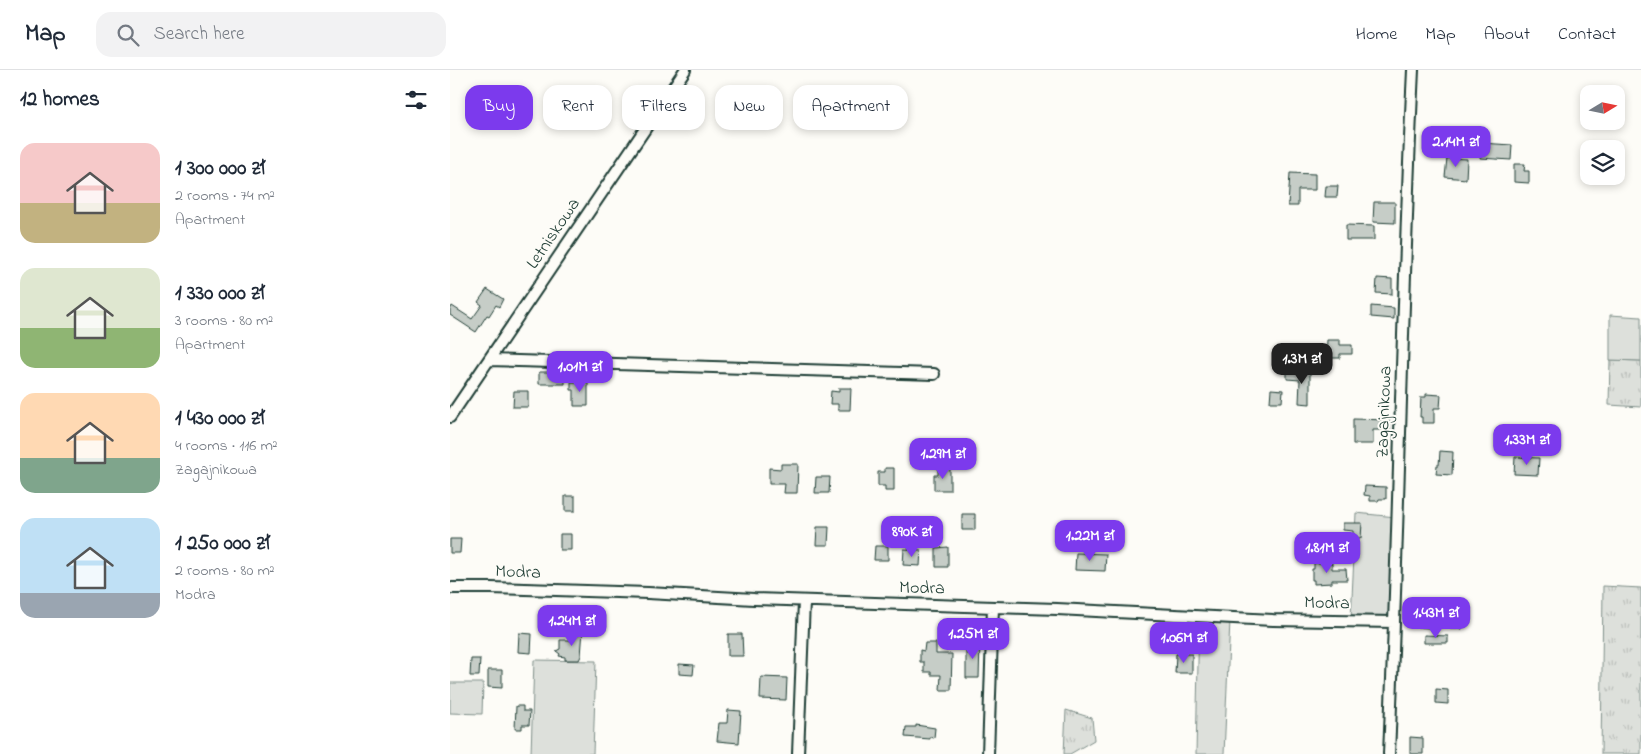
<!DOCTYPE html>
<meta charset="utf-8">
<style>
:root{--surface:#fff;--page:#f2f2f3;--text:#1f2937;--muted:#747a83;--line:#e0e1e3;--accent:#7c3aed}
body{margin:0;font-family:"Indie Flower",sans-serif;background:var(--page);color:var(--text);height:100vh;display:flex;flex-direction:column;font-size:19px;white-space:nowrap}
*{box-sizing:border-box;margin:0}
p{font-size:16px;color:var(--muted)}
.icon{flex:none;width:28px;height:28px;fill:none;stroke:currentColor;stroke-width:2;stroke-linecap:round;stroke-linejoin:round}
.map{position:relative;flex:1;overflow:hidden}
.side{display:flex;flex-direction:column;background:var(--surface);width:450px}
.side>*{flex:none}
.top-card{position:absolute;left:15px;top:15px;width:475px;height:45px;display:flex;gap:10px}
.needle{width:32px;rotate:80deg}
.fabs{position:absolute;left:1130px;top:15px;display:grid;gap:10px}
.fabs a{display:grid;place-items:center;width:45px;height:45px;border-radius:10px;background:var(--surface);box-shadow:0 2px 8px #0003;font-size:25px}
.price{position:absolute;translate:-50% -42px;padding:0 11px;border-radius:10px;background:var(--accent);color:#fff;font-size:16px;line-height:32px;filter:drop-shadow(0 1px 2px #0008)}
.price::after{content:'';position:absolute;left:50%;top:30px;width:15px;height:11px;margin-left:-8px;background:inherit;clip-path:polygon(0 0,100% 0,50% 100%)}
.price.active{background:#222;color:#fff}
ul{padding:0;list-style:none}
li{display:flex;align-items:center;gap:15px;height:125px;padding:0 20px}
li span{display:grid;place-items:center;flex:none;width:140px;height:100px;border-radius:15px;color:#555}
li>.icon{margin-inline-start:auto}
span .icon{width:60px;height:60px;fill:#fffc;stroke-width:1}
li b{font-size:21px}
h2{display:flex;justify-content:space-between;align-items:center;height:60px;padding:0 20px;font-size:21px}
.pill{padding:0 18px;border-radius:15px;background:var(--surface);box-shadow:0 2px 8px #0003;font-size:18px;line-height:45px}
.pill.active{background:var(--accent);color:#fff}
header{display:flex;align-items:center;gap:30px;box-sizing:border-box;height:70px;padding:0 25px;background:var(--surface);border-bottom:1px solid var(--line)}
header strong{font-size:24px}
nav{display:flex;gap:28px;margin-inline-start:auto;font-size:18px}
.search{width:350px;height:45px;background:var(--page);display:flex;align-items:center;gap:12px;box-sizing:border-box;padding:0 18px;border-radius:15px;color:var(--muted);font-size:19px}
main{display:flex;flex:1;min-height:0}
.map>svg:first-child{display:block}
.grass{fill:url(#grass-tufts);stroke:#7e8e88}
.garden{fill:#dde0db;stroke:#7e8e88}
.building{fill:#c6cdc7;stroke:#1f3d34}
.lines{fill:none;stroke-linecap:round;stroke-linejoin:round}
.minor-casing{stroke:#1f3d34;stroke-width:14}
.minor{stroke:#fdfcf7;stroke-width:10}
.labels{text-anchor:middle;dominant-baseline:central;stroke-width:4;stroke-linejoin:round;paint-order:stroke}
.street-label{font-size:18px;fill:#1f3d34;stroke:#fdfcf7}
</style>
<header>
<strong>Map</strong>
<div class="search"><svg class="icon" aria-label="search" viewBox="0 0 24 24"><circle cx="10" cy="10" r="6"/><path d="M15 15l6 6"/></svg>Search here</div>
<nav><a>Home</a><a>Map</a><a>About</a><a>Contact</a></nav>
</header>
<main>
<section class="side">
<h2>12 homes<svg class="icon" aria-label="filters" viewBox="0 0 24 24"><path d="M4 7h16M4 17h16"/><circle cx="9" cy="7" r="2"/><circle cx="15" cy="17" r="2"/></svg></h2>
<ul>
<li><span style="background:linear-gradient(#f6c9c9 60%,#c2b280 0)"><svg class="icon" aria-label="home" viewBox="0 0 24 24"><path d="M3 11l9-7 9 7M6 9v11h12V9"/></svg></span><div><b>1 300 000 zł</b><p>2 rooms · 74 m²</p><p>Apartment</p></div></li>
<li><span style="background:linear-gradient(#dfe7d0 60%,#8fb573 0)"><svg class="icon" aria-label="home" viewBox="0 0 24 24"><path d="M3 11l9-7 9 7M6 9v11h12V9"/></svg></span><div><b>1 330 000 zł</b><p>3 rooms · 80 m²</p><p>Apartment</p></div></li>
<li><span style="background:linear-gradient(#ffd9b3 65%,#7fa58c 0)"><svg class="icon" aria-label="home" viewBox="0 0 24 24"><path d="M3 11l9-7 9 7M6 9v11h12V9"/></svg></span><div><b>1 430 000 zł</b><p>4 rooms · 116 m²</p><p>Zagajnikowa</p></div></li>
<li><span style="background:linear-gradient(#bfe0f5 75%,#9aa5b1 0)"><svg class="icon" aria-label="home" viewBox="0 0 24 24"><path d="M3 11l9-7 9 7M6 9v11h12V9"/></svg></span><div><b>1 250 000 zł</b><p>2 rooms · 80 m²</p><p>Modra</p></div></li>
</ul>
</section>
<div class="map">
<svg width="1191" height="684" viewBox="0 0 1191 684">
<defs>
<pattern id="grass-tufts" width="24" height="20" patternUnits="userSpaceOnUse" patternTransform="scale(1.25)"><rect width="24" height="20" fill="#dde0db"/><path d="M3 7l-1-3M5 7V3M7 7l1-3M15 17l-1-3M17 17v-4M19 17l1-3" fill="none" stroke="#bdc1bd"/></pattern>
</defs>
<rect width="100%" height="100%" fill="#fdfcf7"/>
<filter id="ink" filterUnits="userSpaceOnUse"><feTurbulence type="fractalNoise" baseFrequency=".02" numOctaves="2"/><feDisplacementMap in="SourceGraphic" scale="10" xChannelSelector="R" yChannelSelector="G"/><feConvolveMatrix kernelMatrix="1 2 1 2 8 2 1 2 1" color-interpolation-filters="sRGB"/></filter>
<g filter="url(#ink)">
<path class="grass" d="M1160,290l31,1v46l-32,-2z
M1153,516l38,2v166h-40z
M616,640l26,8 2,22 -24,14h-6z"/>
<path class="garden" d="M1160,245l31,2v44l-31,-1z
M906,443l40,4 -4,96 -6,5 -35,1z
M749,548l31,2 -6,134h-28z
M84,590l62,1 -3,93h-62z
M0,613h33l-1,31 -32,-1z"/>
<path class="building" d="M1031,73l31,2 -1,15 -31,-2z
M997,88l20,1 -1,20 -21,-2z
M1064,94h11l-1,7h5v12l-15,-1z
M840,103l25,1v16h-17v16h-10z
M876,116h12l-1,11h-12z
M924,132h21v21l-22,-1z
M896,155l28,1v14h-28z
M927,208l15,1v15l-16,-1z
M37,219l16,10 -4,8 -3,-2 -7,11 -2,-1 -11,17 -26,-17v-5l2,-4 20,13 10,-14 -4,-3z
M921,236l23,2v11l-23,-2z
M877,270h13v5h12v9h-12v4h-14z
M837,301h23v33l-11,-1 1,-23 -13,-1z
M89,302h26v12h-26z
M121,312h17v24h-14v-16h-3z
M389,318h12l-1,22h-12v-6h-8l1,-13 8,1z
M821,319l12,1 -1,12h-12z
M64,321h14v16h-15z
M976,324l15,1 -1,13h-6v15h-12v-6h-2l1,-20h5z
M903,349l37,1v10h-17v14h-20z
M990,381l13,1 -1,23 -16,-1 1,-9h2z
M1065,387l24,1 -1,17 -24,-1z
M331,394h17l-1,29h-13l1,-9h-16v-16l12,1z
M435,398h9v23h-9v-5h-7v-14h7z
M488,398h12v22h-16v-15h4z
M366,407h14l-1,16h-14z
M915,416l21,1v12h-7l-1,2h-8v-5l-6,-1z
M115,426h10v15h-10z
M512,444h13v16h-13z
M893,453h19l-1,15h-8v-7l-10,-1z
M367,457h12l-1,18h-12z
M110,464h11v16h-11z
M0,469h11l-1,14h-10z
M425,476h13v14h-14z
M498,477v20h-12v-19z
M454,479l17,1 -1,16 -17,-1z
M626,483l30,1 -1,17 -30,-1z
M864,493h18v6h14l1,11h-15v3l-18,1v-4h-2v-11h2z
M1001,538l11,1v20h-12z
M971,540l11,1 -1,17 -17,-1 1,-9 6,1z
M123,560h10l-2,26 -2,4h-14v-3l-6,-1 1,-2 -4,-3 4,-2v-9h13z
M69,563l13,1 -1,19 -13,-1z
M278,564h14l1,22h-15z
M974,565l24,1v7h-24z
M475,573h11v11h16l-1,36h-11l1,-15h-10v-3h-7v-10h-4v-12l4,1z
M516,573h14l-1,35h-13z
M726,584h16v19h-17z
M21,589h9l-1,17h-9z
M229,594l15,1 -1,10 -14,-1z
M38,600h14v18l-14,-1z
M311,607l26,1 -1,22 -26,-1z
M986,619l12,1v14l-12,-1z
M66,636h7v5h7l-1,14h-7v4h-7z
M278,640l13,1 -2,32 -22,-2 2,-18h8z
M466,655l19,3 -1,10 -4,-1v2l-25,-2 1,-10h10z
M960,667l13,1v16h-13z"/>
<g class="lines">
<g class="minor-casing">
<path id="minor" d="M39,290l445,14
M0,347l235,-347
M0,518h41l157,5 106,6 303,10 216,11 121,2
M348,684l6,-153
M538,684l5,-147
M939,684c10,-228 13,-456 24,-684"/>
</g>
<use href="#minor" class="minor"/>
</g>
</g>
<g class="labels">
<g class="street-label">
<text transform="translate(104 164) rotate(-56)">Letniskowa</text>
<text transform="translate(935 342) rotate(-88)">Zagajnikowa</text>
<text transform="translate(68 503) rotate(2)">Modra</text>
<text transform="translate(472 519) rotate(1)">Modra</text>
<text transform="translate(877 534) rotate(1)">Modra</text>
</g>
</g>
</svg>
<div class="fabs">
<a><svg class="needle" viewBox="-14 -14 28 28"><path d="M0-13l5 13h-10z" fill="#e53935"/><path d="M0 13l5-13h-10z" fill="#747a83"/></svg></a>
<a><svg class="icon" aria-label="layers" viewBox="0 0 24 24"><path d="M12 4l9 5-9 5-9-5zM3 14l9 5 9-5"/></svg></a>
</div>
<b class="price" style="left:1006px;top:98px">2.14M zł</b>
<b class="price active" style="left:852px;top:315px">1.3M zł</b>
<b class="price" style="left:130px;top:323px">1.01M zł</b>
<b class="price" style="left:1077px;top:396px">1.33M zł</b>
<b class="price" style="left:493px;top:410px">1.29M zł</b>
<b class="price" style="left:462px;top:488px">890K zł</b>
<b class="price" style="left:640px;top:492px">1.22M zł</b>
<b class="price" style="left:877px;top:504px">1.81M zł</b>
<b class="price" style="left:986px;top:569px">1.43M zł</b>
<b class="price" style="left:122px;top:577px">1.24M zł</b>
<b class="price" style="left:523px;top:590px">1.25M zł</b>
<b class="price" style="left:734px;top:594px">1.06M zł</b>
<div class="top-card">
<a class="pill active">Buy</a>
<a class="pill">Rent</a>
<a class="pill">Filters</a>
<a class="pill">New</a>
<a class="pill">Apartment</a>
</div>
</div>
</main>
